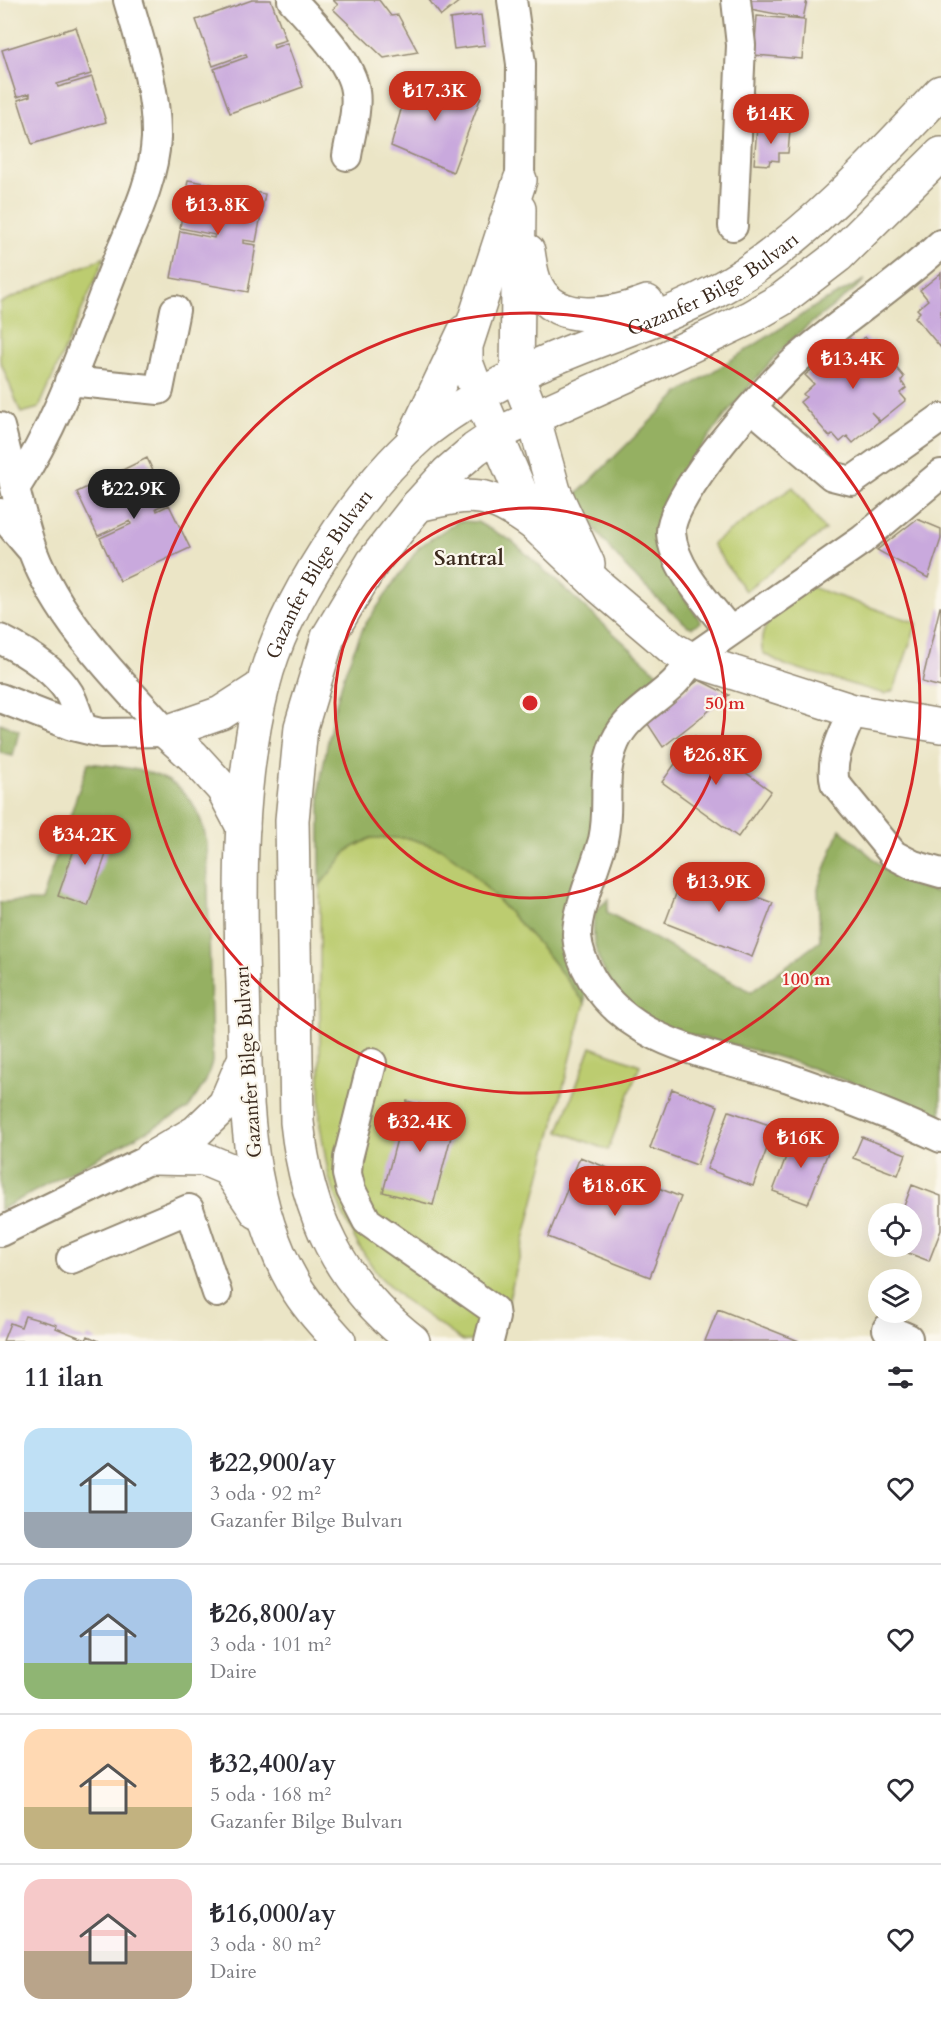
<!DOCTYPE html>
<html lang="tr">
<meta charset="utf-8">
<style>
:root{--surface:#fff;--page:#f2f2f3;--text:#2b2b33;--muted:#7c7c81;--line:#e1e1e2;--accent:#c8321e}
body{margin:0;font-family:Cardo,serif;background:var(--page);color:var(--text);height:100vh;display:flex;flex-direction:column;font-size:22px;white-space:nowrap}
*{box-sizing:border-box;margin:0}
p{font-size:20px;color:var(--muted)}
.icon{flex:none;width:33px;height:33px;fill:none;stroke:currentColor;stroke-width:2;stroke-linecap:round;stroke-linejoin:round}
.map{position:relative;height:1341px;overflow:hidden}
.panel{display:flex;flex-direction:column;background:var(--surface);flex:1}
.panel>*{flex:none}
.tools{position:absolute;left:868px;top:1203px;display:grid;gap:12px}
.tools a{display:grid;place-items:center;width:54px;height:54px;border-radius:50%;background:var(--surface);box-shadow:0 6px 24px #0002;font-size:30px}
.price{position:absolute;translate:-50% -51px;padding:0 14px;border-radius:21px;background:var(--accent);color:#fff;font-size:20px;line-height:39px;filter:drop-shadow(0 2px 3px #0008)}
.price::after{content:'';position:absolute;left:50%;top:36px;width:18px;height:14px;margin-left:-9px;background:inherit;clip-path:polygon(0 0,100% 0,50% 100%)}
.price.on{background:#222;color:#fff}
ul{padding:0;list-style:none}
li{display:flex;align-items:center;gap:18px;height:150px;padding:0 24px}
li+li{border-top:2px solid var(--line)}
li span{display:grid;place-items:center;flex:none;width:168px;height:120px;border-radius:18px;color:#555}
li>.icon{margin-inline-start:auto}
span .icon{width:72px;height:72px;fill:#fffc;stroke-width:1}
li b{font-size:26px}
h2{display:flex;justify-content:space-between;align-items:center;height:72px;padding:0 24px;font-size:26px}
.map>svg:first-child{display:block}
.green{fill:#bccc6f;stroke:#7c7b46;stroke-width:1.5}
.forest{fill:#95b062;stroke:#686d40;stroke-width:1.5}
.building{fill:#c9a9dd}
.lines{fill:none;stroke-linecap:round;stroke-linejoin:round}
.minor-casing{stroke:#938872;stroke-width:32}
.major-casing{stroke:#938872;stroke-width:36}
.minor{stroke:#fff;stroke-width:28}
.major{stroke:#fff;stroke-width:33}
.ring{fill:none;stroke:#d62828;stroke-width:3}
.labels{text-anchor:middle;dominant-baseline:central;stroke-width:4.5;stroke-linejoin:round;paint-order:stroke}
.street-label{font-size:20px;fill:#3b2a1e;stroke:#fbf7ec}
.quarter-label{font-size:22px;font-weight:bold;fill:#3b2a1e;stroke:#fbf7ec}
.centre{fill:#d62828;stroke:#fbf7ec;stroke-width:3}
.ring-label{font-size:18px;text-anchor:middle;font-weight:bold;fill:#d62828;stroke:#fbf7ec;stroke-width:4.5;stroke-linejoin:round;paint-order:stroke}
</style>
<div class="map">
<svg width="941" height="1341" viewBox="0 0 941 1341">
<rect width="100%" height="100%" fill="#fbf7ec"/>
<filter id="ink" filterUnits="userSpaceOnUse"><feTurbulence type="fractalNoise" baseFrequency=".0167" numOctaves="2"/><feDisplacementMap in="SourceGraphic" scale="12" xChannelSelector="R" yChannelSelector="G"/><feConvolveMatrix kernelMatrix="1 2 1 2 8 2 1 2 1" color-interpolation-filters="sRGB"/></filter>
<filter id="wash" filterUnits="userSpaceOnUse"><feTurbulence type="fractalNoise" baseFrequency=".008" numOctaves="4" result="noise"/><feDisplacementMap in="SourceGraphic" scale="24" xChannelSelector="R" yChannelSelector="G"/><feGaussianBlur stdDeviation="1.35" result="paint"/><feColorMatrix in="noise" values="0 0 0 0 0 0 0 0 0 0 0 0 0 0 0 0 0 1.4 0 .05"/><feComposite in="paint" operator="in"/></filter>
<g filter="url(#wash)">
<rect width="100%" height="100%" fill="#ebe5c6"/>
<path class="green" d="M105,257l-66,151 -18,5 -21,-53v-57z
M793,487l32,43 -80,61 -33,-47z
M808,586l109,37 -23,67 -9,4 -100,-29 -22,-12c-9,-31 24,-49 45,-67z
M387,837l21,1 32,10 26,18 76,82 43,55 -87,338h-35l-60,-42 -25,-24 -20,-30 -16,-33 -13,-34 -9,-53v-240l28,-35 23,-12z
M591,1047l49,18 -32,85 -49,-19z"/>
<path class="forest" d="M865,280c-21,20 -46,35 -68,55 -32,29 -151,167 -141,207 7,29 30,56 45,80l-9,5 -4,-1c-45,-39 -85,-77 -113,-130l104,-103 140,-89z
M458,521l19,1 35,19 154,140 -65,61 -6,14 1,48 -11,199 -43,-55 -76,-82 -26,-18 -32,-10h-37l-23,12 -28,35v-102l13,-69 13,-45 18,-43 55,-79z
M0,723l19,8 -6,25 -13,-3z
M88,763c63,7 105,10 119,80l5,219 -6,19 -18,28 -188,101v-308l41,-1z
M840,829l51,45 19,11 31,8v229c-56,-25 -111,-50 -170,-67 -41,-13 -90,-17 -127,-39 -7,-4 -12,-10 -17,-15 -26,-26 -38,-54 -32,-90l14,-12 -2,13 144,80 69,-51 -2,-53z"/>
<g id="blocks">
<path class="building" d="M252,0h19l15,40 -13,4 1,4 13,-5 16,44 -73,26 -16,-44 33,-12 -1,-3 -33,12 -17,-46z
M333,0h46l12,16 7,-1 20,37 -34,6 -51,-49 5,-4z
M429,0h32l-20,16z
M751,0h56l-4,19 -53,-10z
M481,15l4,30 -31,4 -4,-30z
M757,16l48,4 -3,39 -48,-4z
M76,27l15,47 -34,10 1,3 34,-10 14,45 -74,22 -14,-44 12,-4v-3l-13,4 -15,-47z
M438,79l43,18 -28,75 -62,-26 17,-62z
M757,127l33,3 -2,23h-9v8l-9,-1 -1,5 -15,-1z
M188,180l77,14 -9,48 -13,-2v3l13,2 -8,47 -77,-14 9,-47 34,7 1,-3 -35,-7z
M941,273v75l-26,-31 5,-5 -3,-3 11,-9 -8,-10z
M865,337l5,6 3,-3 31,37 -3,4 5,7 -6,5 6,7 -26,21 -9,-9 8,9 -26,22 -6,-7 -7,6 -7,-8 -3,3 -30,-35 6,-5 -3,-3 11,-10 -9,-9 45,-36 5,6z
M147,458l21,45 -12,5 1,3 12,-6 21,43 -70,33 -20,-43 31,-14 -1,-3 -32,15 -21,-44z
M917,519l24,10v10l-13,39 -51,-28z
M940,607h1v80l-19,-5z
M699,680l30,15 -66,52 -17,-26z
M695,736l76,55 -33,46 -76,-55z
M82,826l30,11 -24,69 -30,-10z
M685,870l88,33 -21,54 -87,-34z
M672,1089l46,17 -21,59 -47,-17z
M407,1101l50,13 -24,91 -50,-13z
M729,1111l46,16 -22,59 -46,-17z
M795,1133l35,14 -22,57 -35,-13z
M862,1137l44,17 -8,21 -45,-17z
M580,1157l101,40 -31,80 -102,-40z
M912,1185l29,11v34l-12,31 -37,-14 20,-1v-32h-11z
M718,1309l81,32h-94z
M25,1316l32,9 -1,3 30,12 2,-4 11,5h-96l7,-18 11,4z"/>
</g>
</g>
<g filter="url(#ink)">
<use href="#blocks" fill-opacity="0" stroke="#938872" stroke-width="1.5"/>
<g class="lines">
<g class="minor-casing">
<path id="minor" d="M292,0c20,22 60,62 63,91 3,21 -5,44 -8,65
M512,0l9,64 -1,116
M733,226l8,-181 -5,-45
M69,381l90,9 16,-80
M752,408l80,68 20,5 89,-63
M0,427c11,41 19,85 33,125 26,69 84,126 133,180
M941,474l-79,66 -171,119c-17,37 -60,47 -76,83 -15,34 -4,63 -12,98 -7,26 -27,71 -26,96 1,14 8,31 15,43 43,70 126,75 197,99 52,18 103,37 152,60
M16,487c43,-66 68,-143 97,-216 16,-42 41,-87 43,-133 1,-47 -15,-93 -28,-138
M0,513l30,35
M729,630c-21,-27 -55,-61 -58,-97 -3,-35 96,-147 124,-172 47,-41 101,-75 146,-117
M0,639c24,12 55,30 69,54 6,11 9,24 14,35
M0,698l72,28 29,7 65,-1
M853,711c-9,22 -24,48 -18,72l59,72 19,10 28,8
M372,1063l-24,95 -1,16 4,16 16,31 127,89 1,7 -6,24
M0,1232l152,-74
M71,1259l118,-50 28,84
M887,1329l21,9"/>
</g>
<g class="major-casing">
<g id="major">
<path d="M520,180l-54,166v16l6,16 62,146 66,63 73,62 18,10 162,52 88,15"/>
<path d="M519,209l-2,167 16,40 21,75 34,73"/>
<path d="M528,251c2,12 3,25 9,36 20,39 77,28 110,15"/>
<path d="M414,437l50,-105"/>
<path d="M418,505c56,-13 68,-15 116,19"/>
<path d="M166,732l27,24 30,33 20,38"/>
<path d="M166,732l55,-19 42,-27"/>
<path d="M152,1158l52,1 24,10 29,43"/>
<path d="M152,1158l44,-26 29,-28 17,-40"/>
<path id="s1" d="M339,1341c-16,-18 -33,-36 -45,-57 -52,-90 -48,-200 -51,-300 -4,-98 -4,-203 20,-298 20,-82 95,-196 158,-251 29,-24 63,-43 96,-60 74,-37 160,-56 229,-102 75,-50 134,-117 195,-181"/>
<path d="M413,1341c-74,-58 -106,-126 -116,-219l-5,-302 9,-93 27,-90 45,-75 45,-57 29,-32 28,-24 22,-15 166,-75 86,-41 33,-19 56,-43 103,-102"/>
</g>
</g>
<use href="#minor" class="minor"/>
<use href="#major" class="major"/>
</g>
</g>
<g class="ring">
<circle cx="530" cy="703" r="195"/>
<circle cx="530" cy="703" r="390"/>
</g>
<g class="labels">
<g class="street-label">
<text stroke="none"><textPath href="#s1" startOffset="1310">Gazanfer Bilge Bulvarı</textPath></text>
<text stroke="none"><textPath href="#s1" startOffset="806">Gazanfer Bilge Bulvarı</textPath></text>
<text transform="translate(248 1062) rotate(-94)">Gazanfer Bilge Bulvarı</text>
</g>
<g class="quarter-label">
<text x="469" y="558">Santral</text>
</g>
</g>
<circle cx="530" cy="703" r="9" class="centre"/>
<g class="ring-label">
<text x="725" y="709">50 m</text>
<text x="806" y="985">100 m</text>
</g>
</svg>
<div class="tools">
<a><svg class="icon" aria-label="locate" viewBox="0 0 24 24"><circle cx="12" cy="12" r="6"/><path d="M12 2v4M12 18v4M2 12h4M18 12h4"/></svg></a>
<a><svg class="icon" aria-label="layers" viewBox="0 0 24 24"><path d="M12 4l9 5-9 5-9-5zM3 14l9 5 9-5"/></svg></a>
</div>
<b class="price" style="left:435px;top:122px">₺17.3K</b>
<b class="price" style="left:771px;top:145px">₺14K</b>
<b class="price" style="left:218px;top:236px">₺13.8K</b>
<b class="price" style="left:853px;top:390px">₺13.4K</b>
<b class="price on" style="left:134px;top:520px">₺22.9K</b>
<b class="price" style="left:716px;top:786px">₺26.8K</b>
<b class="price" style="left:85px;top:866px">₺34.2K</b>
<b class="price" style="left:719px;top:913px">₺13.9K</b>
<b class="price" style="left:420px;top:1153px">₺32.4K</b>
<b class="price" style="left:801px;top:1169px">₺16K</b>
<b class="price" style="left:615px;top:1217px">₺18.6K</b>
</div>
<section class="panel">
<h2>11 ilan<svg class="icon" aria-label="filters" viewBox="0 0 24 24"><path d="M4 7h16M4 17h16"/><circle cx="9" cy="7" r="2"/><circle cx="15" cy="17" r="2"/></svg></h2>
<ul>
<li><span style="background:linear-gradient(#bfe0f5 70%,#9aa5b1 0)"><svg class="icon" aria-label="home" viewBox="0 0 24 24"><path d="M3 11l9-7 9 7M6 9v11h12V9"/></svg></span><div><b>₺22,900/ay</b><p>3 oda · 92 m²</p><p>Gazanfer Bilge Bulvarı</p></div><svg class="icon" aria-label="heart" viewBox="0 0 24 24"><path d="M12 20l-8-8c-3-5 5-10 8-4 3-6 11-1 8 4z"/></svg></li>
<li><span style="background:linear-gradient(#a9c7e8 70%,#8fb573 0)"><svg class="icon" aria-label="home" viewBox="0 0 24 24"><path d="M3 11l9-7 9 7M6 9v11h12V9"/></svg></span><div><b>₺26,800/ay</b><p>3 oda · 101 m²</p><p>Daire</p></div><svg class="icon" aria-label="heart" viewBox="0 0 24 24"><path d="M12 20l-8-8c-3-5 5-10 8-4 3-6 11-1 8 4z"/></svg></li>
<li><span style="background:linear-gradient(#ffd9b3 65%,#c2b280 0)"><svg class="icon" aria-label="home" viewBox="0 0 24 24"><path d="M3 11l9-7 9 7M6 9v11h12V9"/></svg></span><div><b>₺32,400/ay</b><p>5 oda · 168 m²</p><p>Gazanfer Bilge Bulvarı</p></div><svg class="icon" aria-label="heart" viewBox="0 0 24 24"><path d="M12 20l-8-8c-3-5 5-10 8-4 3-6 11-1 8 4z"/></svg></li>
<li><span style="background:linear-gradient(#f6c9c9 60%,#b9a48a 0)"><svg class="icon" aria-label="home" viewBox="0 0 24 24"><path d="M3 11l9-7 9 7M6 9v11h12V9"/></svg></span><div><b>₺16,000/ay</b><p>3 oda · 80 m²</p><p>Daire</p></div><svg class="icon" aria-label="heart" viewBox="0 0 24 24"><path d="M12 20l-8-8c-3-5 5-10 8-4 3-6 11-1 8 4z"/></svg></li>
</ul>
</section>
